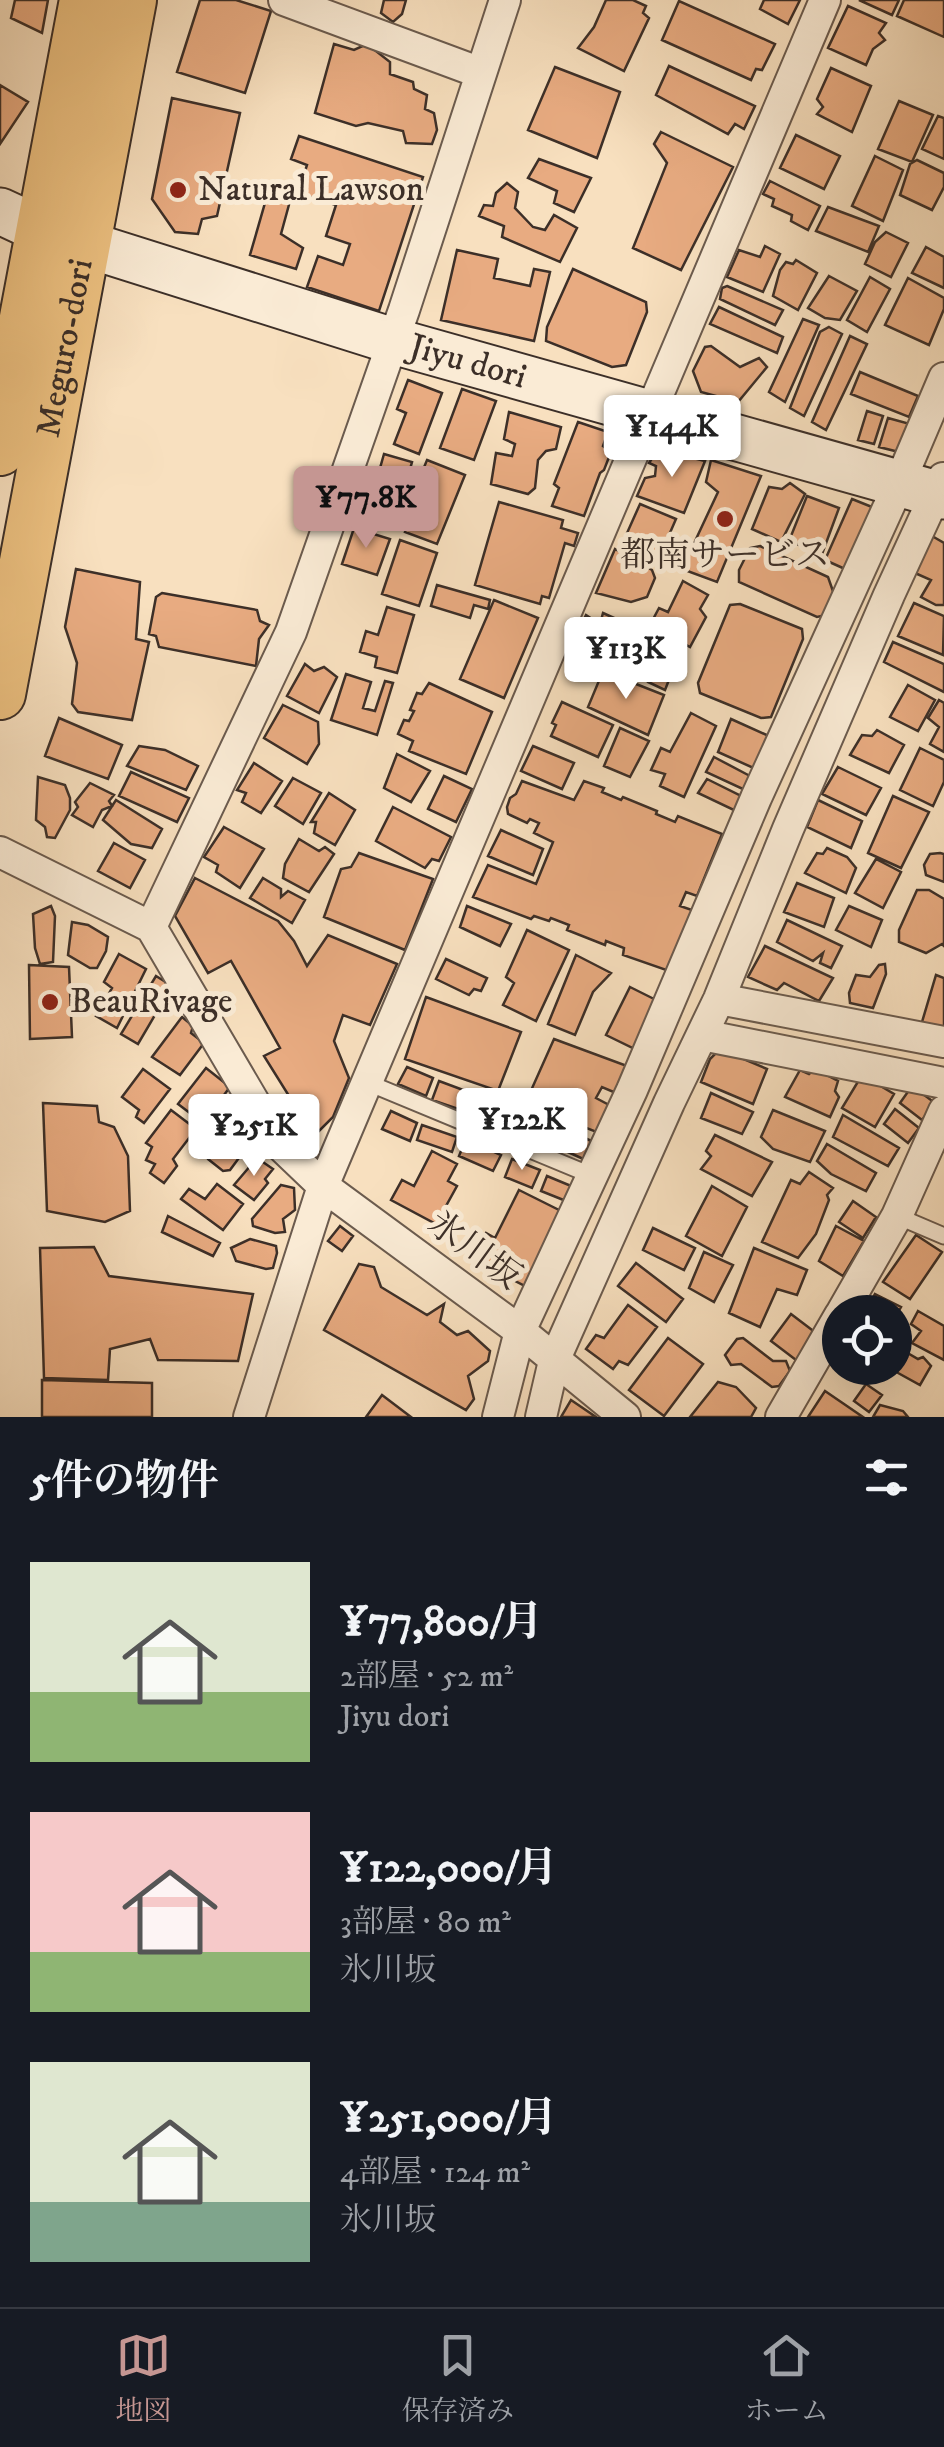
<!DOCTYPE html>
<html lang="ja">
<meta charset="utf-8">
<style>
:root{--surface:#171b24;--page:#20242c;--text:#f1f3f6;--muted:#9ea1a6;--line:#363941;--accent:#c59692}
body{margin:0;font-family:"IM FELL DW Pica","Noto Serif JP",serif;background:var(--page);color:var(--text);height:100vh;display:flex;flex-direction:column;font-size:38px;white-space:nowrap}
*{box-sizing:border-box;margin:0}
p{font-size:32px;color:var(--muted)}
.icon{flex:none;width:55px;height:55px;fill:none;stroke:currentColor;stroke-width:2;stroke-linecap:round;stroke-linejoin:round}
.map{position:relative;height:1417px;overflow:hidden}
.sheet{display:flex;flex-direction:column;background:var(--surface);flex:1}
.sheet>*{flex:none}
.fabs{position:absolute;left:822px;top:1295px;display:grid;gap:20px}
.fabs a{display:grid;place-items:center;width:90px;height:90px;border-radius:50%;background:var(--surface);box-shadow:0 10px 40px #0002;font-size:50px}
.price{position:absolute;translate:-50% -85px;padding:0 22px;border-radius:10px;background:#fff;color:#222;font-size:32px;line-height:65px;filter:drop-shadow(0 2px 5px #0008)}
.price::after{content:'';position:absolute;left:50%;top:60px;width:30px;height:22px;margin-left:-15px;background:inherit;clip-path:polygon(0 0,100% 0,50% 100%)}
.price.active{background:var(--accent);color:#111}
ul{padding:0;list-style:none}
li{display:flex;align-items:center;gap:30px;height:250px;padding:0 30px}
li span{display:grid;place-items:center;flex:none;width:280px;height:200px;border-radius:0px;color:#555}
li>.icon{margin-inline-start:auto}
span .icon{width:120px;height:120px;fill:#fffc;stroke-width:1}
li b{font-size:42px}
h2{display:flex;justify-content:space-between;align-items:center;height:120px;padding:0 30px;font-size:42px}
.dock{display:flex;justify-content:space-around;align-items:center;height:140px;border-top:2px solid var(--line);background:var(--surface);font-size:28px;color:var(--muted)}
.dock a{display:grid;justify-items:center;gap:5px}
.dock .active{color:var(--accent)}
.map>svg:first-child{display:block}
.building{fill:#e8ab81;stroke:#3c2f28;stroke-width:2.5}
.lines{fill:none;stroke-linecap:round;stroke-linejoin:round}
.lane-casing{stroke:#6b5b4e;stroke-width:19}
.street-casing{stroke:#6b5b4e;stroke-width:34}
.secondary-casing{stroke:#3c2f28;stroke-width:49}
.primary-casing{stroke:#3c2f28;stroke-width:54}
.lane{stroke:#faebd5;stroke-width:15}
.street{stroke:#faebd5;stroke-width:30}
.secondary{stroke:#faebd5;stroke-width:45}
.primary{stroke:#ecc080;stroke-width:50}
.poi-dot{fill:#8f2418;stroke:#faebd5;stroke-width:4}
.labels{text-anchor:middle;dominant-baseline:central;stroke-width:10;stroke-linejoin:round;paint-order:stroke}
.poi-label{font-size:35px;fill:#3c2f28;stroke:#faebd5;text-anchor:start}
.street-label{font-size:35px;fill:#3c2f28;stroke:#faebd5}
</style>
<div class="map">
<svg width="944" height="1417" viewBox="0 0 944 1417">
<rect width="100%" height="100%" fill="#f8e0bf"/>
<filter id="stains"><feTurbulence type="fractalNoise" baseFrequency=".002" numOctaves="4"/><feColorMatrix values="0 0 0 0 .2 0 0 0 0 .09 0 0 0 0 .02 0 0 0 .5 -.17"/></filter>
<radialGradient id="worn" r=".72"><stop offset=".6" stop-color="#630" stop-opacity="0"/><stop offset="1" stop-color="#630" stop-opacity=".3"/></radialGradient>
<path class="building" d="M15,0h33l-6,33 -31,-15z
M200,0h36l35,11 -26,82 -68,-21z
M384,0h22l-4,14 -9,8 -12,-9z
M606,0h27l13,6 -3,7 6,5 -25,53 -46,-23 16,-21z
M764,0h36l-12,24 -28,-15z
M859,0h40l-7,15z
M904,0h40v37l-47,-21z
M679,1l96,43 -13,26 -6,-1 -5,11 -89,-40z
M848,6l38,17 -7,10 6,7 -12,9 -7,16 -38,-17z
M334,44l20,6 13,-6 23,18v12l23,8 1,7 13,6 -2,14 9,4 3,17 -5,14 -26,-1 -3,-12 -35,-8 -12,3 -41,-13z
M669,66l86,40 -11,23 -9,-5 -7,10 -72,-39z
M555,67l65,25 -23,66 -69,-28z
M831,68l40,18 -19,46 -35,-18 6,-7 -6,-8z
M0,85l28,17 -28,42z
M172,98l68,15 -23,103 -15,3 -4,15 -23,-2 -23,-33z
M899,101l34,14 -21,47 -34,-13z
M938,116l6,2v41l-22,-10z
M661,132l72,35 -52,103 -48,-22 34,-85 -13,-19z
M796,135l44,21 -16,33 -44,-21z
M299,136l124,41 -44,134 -72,-24 11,-31 25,9 7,-21 -24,-8 10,-31 -38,-12 9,-28 -16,-6z
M875,156l28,14 -20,51 -31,-15z
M539,159l52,19 -17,34 -20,-9 3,-12 -29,-13z
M917,160l27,13v14l-12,23 -32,-15 10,-31z
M770,181l50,25 -12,24 -17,-9 1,-6 -20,-9 2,-7 -11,-5z
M507,183l11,9 -3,16 18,19 12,3 9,-15 23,13 -17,34 -58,-25 2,-11 -25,-10 5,-11 9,1 3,-13z
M267,196l23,5 -9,33 22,14 -7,21 -46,-14z
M828,207l51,19 -11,26 -52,-21z
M886,232l22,11 -17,34 -26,-13 10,-22z
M765,246l15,8 -17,38 -36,-15 12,-27 21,7z
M926,247l18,10v31l-32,-15z
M457,250l41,9 -4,19 36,8 4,-17 16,3 -16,69 -93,-21z
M796,260l21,13 -19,37 -25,-14 7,-26 6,-8 7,2z
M573,269l73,33 1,10 -21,53 -14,2 -66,-26 1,-14z
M829,276l28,15 -17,29 -15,-2 -17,-10z
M870,277l20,12 -23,43 -20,-12z
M908,278l36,20v11l-15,36 -44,-20z
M727,286l56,24 -8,15 -55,-26 2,-11z
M719,307l64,30 -6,16 -67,-29z
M803,319l16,6 -34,77 -16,-10z
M829,327l13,7 -38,82 -14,-8 30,-76z
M850,336l17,8 -41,86 -14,-8z
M711,346l29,21 19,-9 8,9 -29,35 -37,-10 -8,-21 12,-24z
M860,372l58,24 -9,21 -58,-23z
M408,380l34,13 -23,61 -25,-10 12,-31 -9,-4z
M462,389l34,12 -22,59 -34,-12z
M867,411l16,5 -9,28 -16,-4z
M509,412l52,15 -5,22 -10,2 -8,9 -3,28 -7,6 -37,-10 5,-31 16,3 3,-12 -11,-5z
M888,418l22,6 -11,28 -20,-5z
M578,422l30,10 -5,14 8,6 -7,18 -4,3 -16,43 -32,-10 7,-18 -5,-4z
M658,449l47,12 -21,52 -47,-17 8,-18 10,-2 1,-10 -7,-3z
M384,454l28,8 -15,53 -28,-8z
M427,460l38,15 -28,69 -32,-12 7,-19 -6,-2z
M711,460l50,16 -44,106 -35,-13 36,-77 -12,-10z
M790,483l15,11 -24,48 -29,-13 17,-42 13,2z
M807,496l32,12 -17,46 -33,-13z
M852,499l20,8 -27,62 -20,-9z
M499,502l64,18 -2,8 17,5 -4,13 -9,-3 -16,55 -7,-2 -2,8 -65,-19z
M640,504l36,15 -17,39 -36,-16z
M354,528l36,11 -13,36 -35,-11z
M932,536l12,7v62h-8l-15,-8 10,-17 -16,-7z
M400,540l37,13 -18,53 -37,-12z
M760,546l68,31 7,20 -9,18 -9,2 -78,-35v-12l11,-22z
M615,549l37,21 3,8 -8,19 -16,5 -35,-9z
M76,569l64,13 -4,57 13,3 -17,78 -54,-8 -6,-8 5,-41 -12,-36z
M683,581l25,14 -8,14 6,8 -16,30 -40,-22 9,-17 9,4z
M437,585l53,15 -2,9 -14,-4 -4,13 -39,-12z
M162,593l95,17 3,11 9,4 -10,14 -3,27 -97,-19 -3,-11 -7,-2 7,-37z
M494,600l44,18 -34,80 -44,-19z
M914,603l30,13 -1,39 -45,-19z
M740,604l62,25 1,10 -32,78 -10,1 -61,-25 -2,-10 32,-78z
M387,607l27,8 -17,58 -22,-6 2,-10 -17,-5 6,-21 12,4z
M603,613l42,19 -3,3 24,11 2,-4 13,7 -16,41 -17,-8 1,-4 -77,-34 14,-29 14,9z
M893,642l51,22v28l-60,-30z
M305,664l9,7 10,-4 13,10 -18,36 -32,-17z
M603,671l61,24 -16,40 -60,-28z
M346,674l25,8 -8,26 12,3 10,-30 8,2 -16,52 -46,-15z
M429,683l63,29 -26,62 -57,-23 4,-10 -15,-7 6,-14 5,1 5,-10 -4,-1 7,-17 5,1z
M908,685l27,15 -17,31 -28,-14z
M939,700l5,3v49l-14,-8 9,-17 -11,-9z
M562,702l51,23 -15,32 -47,-21 5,-11 -4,-2z
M283,705l35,17 1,22 -12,20 -43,-26z
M691,713l25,13 -32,71 -24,-11 5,-12 -14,-4 10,-22 9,4z
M59,718l63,27 -14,34 -63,-23z
M731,719l40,18 -13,33 -40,-18z
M620,728l29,13 -19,36 -26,-11z
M877,730l27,15 -15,28 -39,-18 12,-20 10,1z
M139,746l26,4 33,16 -12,24 -59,-24z
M533,746l41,17 -12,26 -41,-18z
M920,748l24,12v22l-11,24 -33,-16z
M397,754l33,17 -19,31 -27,-14z
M714,757l36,19 -5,14 -39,-18z
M254,763l28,18 -21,32 -19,-11 4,-9 -9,-3z
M838,767l43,21 -15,27 -44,-21z
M131,772l58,26 -12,24 -58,-26z
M444,776l28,13 -16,33 -28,-13z
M38,777l27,8 5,13v12l-15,28 -8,-1 -2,-10 -9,-7z
M293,778l28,15 -18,31 -28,-18z
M707,779l36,18 -5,15 -40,-19z
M522,781l52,19 10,-19 20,7 -2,4 19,8 2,-3 34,14 -1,3 19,8 3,-6 44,18 -25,62 -11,-4 -6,14 12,4 -23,61 -46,-16 1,-7 -18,-7 -1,4 -38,-15 2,-5 -18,-7 -2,3 -15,-5 -3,3 -58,-22 15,-32 48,19 17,-42 -19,-9 5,-10 -9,-4 -3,4 -19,-9 -1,-7 3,-9 6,-4z
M90,783l24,12 -5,6 3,5 -10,4 -9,17 -21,-12 6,-8 -3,-5z
M329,793l26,17 -20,35 -21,-12 2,-11h-5z
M893,796l36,16 -28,56 -33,-15z
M116,800l46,29 -10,19 -21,-4 -28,-24z
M818,800l44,21 -11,27 -44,-21z
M393,807l58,30 -12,24 -7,-2 -7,9 -49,-27z
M224,827l40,22 -24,39 -24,-16 2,-7 -14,-8z
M501,830l42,19 -10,26 -45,-19z
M299,839l20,12 6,-4 9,7 -25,38 -26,-14 2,-14z
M114,843l31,17 -15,28 -32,-17z
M827,848l20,9 9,11 -10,25 -41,-20 12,-20 6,1z
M359,853l74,26 -28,71 -81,-33 17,-48 10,-2z
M940,853l4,1v28l-18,-7 -2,-10 6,-11z
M876,859l25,13 -18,36 -28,-15z
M195,878l83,43 16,20 13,25 21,-31 69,29 -27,61 -27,-10 -9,26 15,37 -16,39 -19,19 -50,-80 16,-8 -49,-87 -23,12 -33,-57z
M263,878l18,11v8l7,-6 17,9 -13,23 -42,-25z
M797,883l37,15 -10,29 -40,-15z
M917,890h12l15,9v47l-2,-2 -16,9 -27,-11v-12z
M51,906l4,10 -2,46 -13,2 -5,-16 -2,-34z
M467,906l44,18 -11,22 -40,-19z
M849,906l33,14 -11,27 -35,-17z
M787,920l55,26 -11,22 -11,-5 3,-10 -10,8 -36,-19z
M72,922l16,3 20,12 -2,14 -9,17h-7l-22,-13z
M527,930l42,20 -33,71 -33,-16 11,-22 -8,-6z
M765,946l68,32 -14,23 -35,-18 -7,7 -29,-13z
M119,954l27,15 -29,59 -21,-12 16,-28 -8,-6z
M576,955l35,18 -18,19 -18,43 -27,-11z
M446,959l41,19 -6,13 -7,-2 -5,6 -33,-16z
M885,964l1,10 -13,34 -23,-5 -1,-10 7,-18 14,2 9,-12z
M29,965l40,2 3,70 -42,2z
M936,975l8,3v52l-22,-8z
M156,976l16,10 -34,58 -17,-10z
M630,987l34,17 -23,48 -35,-17z
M426,997l95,35 -23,59 -93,-32z
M182,1017l11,9 -2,7 13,10 -24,32 -28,-18z
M554,1039l73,27 -11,27 -14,-6 -6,11 15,8 -12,27 -74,-29z
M720,1049l47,20 -14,35 -52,-22 9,-23z
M407,1067l26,11 -7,18 -28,-12z
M206,1068l24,19 -27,36 -25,-19z
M143,1069l27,20 -26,34 -8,-6 3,-7 -17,-13z
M815,1069l23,12 -3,10 4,6 -9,20 -45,-20 15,-27 9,4z
M862,1075l32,19 -19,33 -33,-19z
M439,1081l35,13 -7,18 -35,-12z
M912,1086l23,17 -13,17 -22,-17z
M711,1093l42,19 -11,22 -41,-16z
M482,1097l36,15 -7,17 -36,-15z
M43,1103l54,3 2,16 15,5 14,29 2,55 -25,11 -58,-11z
M895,1109l24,19 -11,15 -24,-19z
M171,1110l25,19 -23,30 4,7 -13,17 -14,-10 5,-9 -9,-4 6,-13 -6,-4z
M773,1110l52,21 -15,31 -37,-13 -12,-12z
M391,1111l26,12 -7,18 -28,-12z
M529,1115l28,14 -8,17 -29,-15z
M843,1115l56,33 -11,18 -55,-29z
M422,1125l35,12 -5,15 -35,-12z
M231,1129l15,11 1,7 -17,23 -7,1 -15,-12 -1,-6 17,-23z
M567,1130l31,14 -8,18 -31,-14z
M715,1135l57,27 -20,34 -51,-27 10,-13 -5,-5z
M466,1139l35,16 -8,16 -34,-15z
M827,1144l49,29 -10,18 -35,-17 -14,-13z
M432,1151l25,13 -9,17 9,5 -21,38 -45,-24 11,-20 12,6z
M257,1158l16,11 -8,10 3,4 -14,17 -20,-15z
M512,1159l28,11 -8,18 -27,-11z
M809,1172l24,16 -6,7 2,5 -13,34 -18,24 -36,-16 29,-62 9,4z
M547,1176l29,12 -5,15 -30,-12z
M217,1184l26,20 -20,26 -42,-31 8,-10 16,10z
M281,1185l13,3 1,22 -12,9 2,13 -10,1 -22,-7 -1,-7z
M712,1186l35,21 -25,49 -36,-20z
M519,1190l46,23 -38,74 -55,-28 14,-26 9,5z
M853,1201l23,16 -13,21 -24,-16z
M168,1216l52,27 -7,13 -51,-24z
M340,1226l13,10 -11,15 -14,-10z
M836,1226l28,15 -21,35 -24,-15z
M653,1228l42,20 -11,22 -41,-20z
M916,1235l26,17 -32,47 -27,-17z
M250,1239l26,7 1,7 -4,15 -7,1 -30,-8 -5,-13z
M94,1247l15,29 144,18 -15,67 -80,-1 -8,-21 -40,10 -2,31 -64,-2 -4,-130z
M754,1248l53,22 -10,25 -20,-6 -17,38 -31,-14z
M704,1252l29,13 -19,37 -25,-14z
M636,1263l47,36 -17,23 -48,-36z
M359,1264l15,3 7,20 46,28 17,-11 -4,18 17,13 11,-4 22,20 -2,10 -20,15 6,23 -8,11 -142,-80z
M875,1294l26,13 -6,10v-5h-30z
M628,1305l29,22 -29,38 -9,-4 -6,8 -27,-20 10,-14 8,3z
M918,1311l26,15v34l-32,-17 9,-12 -10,-7z
M791,1314l25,19 -20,27 -25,-19z
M668,1338l35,26 -39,52 -35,-26z
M743,1338l30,23h13l4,10 -11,15 -7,1 -31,-23 -10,1 -6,-10 12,-16z
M899,1348l19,11 5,-2 8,9 -11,19 -31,-17h6v-13z
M42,1380l110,3v34h-110z
M718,1382l18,5 20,21 -5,9h-61z
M866,1384l16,11 -13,17 -15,-11z
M825,1391l38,26h-55z
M382,1395l29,22h-45z
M571,1400l25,17h-35z
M880,1405l23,6 5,6h-35z"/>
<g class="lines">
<g class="lane-casing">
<path id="lane" d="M366,1082l227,94
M897,1216l47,20"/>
</g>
<g class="street-casing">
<path id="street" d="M284,0l197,73
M0,852l151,75 127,216 45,43 197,145 105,86
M151,927l140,-295 113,-322 101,-310
M719,999l225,43
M702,1035l242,48
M842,1312l55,-96 47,-105
M249,1417l74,-231 502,-1186
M498,1417l22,-86 112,-241 124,-292 143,-314 45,-106
M541,1417l13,-56 115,-258 50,-104 69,-170 101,-234 54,-117
M781,1417l59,-102"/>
</g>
<g class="secondary-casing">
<g id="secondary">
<path id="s1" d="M0,211l41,19 352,111 551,155"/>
</g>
</g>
<g class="primary-casing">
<g id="primary">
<path d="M0,450l85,-450"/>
<path id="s2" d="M0,694l131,-694"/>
</g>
</g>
<use href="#lane" class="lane"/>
<use href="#street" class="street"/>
<use href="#secondary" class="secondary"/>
<use href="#primary" class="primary"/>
</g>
<g class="poi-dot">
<circle cx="178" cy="190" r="10"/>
<circle cx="725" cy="519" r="10"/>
<circle cx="50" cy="1002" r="10"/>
</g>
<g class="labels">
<g class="poi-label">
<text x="198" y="190">Natural Lawson</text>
<text x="725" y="556" text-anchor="middle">都南サービス</text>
<text x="70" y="1002">BeauRivage</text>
</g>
<g class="street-label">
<text stroke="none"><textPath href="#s2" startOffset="352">Meguro-dori</textPath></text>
<text stroke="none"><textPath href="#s1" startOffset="492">Jiyu dori</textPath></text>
<text transform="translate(474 1251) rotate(36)">氷川坂</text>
</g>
</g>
<rect width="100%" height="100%" filter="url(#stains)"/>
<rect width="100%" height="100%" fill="url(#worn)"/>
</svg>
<div class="fabs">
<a><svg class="icon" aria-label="locate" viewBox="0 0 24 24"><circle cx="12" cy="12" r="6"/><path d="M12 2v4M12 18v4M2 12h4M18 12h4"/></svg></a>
</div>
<b class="price" style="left:672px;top:480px">¥144K</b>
<b class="price active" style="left:366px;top:551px">¥77.8K</b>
<b class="price" style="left:626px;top:702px">¥113K</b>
<b class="price" style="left:522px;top:1173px">¥122K</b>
<b class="price" style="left:254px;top:1179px">¥251K</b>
</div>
<section class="sheet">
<h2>5件の物件<svg class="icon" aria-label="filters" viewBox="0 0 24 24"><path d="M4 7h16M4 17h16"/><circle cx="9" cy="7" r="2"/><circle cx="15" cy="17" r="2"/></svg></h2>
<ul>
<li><span style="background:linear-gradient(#dfe7d0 65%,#8fb573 0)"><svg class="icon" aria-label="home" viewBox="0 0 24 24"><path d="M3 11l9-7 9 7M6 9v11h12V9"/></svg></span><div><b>¥77,800/月</b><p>2部屋 · 52 m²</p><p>Jiyu dori</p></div></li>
<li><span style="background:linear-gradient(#f6c9c9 70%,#8fb573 0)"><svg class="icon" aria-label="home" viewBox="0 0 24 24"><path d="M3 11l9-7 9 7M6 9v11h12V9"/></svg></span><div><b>¥122,000/月</b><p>3部屋 · 80 m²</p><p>氷川坂</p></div></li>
<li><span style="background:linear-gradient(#dfe7d0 70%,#7fa58c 0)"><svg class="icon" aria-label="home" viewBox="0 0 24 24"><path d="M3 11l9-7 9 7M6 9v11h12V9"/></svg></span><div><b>¥251,000/月</b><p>4部屋 · 124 m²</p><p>氷川坂</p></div></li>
</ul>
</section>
<nav class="dock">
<a class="active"><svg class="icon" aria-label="map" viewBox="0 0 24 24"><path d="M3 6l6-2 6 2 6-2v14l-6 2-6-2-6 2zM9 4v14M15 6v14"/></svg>地図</a>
<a><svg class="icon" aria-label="saved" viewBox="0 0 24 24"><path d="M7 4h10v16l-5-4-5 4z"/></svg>保存済み</a>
<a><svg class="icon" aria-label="home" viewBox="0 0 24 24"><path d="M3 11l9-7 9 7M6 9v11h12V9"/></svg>ホーム</a>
</nav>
